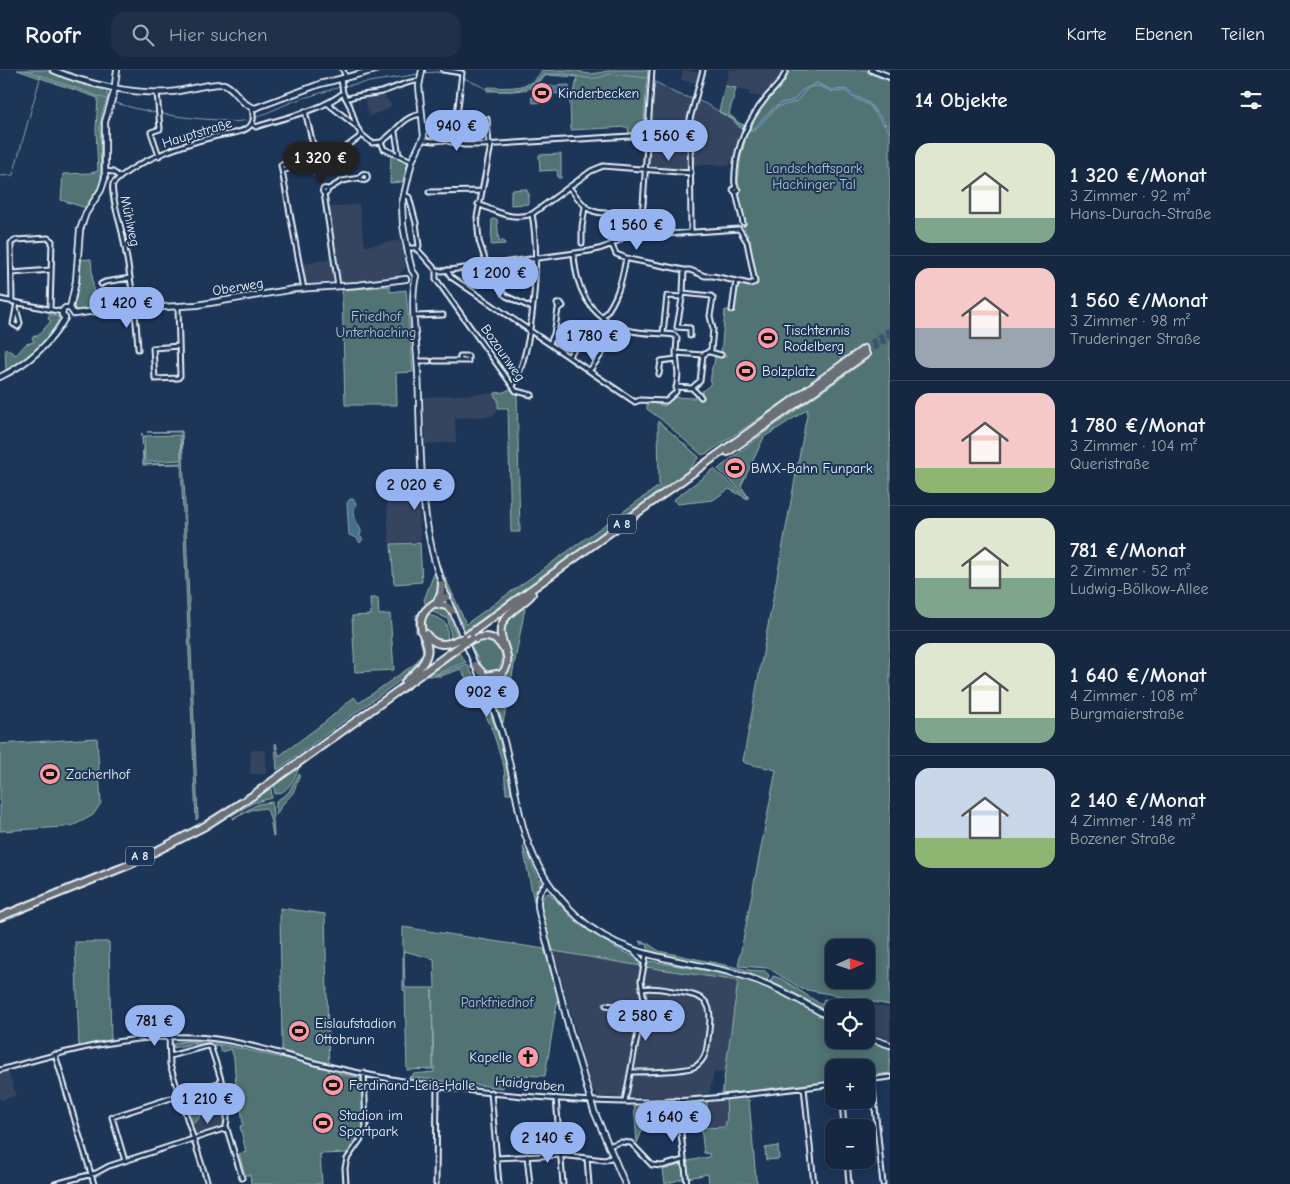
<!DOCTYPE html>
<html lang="de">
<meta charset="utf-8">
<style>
:root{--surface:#162841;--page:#1f3048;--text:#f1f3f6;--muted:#9ea6b1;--line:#35445a;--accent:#95b2f1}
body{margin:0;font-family:"Comic Neue",sans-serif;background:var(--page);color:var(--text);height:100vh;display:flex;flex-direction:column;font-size:19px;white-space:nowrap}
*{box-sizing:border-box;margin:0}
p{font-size:16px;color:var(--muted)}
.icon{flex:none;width:28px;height:28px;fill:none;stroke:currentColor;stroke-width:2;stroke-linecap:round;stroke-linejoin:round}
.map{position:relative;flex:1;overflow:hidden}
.side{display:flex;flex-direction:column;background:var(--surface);width:400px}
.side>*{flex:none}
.needle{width:32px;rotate:87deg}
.tools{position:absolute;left:825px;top:869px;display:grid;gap:10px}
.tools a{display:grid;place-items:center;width:50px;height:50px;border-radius:10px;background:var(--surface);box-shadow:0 2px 12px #0003,0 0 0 1px var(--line);font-size:25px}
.price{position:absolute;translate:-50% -42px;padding:0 11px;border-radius:18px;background:var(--accent);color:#111;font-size:16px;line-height:32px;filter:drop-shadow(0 1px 2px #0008)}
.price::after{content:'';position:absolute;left:50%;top:30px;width:15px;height:11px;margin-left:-8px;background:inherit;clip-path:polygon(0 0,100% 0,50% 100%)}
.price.current{background:#222;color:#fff}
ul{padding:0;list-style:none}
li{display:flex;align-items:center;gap:15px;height:125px;padding:0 25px}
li+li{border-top:1px solid var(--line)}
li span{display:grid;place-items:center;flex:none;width:140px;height:100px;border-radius:15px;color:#555}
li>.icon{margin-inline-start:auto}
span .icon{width:60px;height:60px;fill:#fffc;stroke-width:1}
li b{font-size:21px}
h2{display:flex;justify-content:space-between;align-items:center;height:60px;padding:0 25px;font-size:21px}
header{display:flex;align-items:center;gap:30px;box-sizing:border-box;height:70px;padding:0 25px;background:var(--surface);border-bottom:1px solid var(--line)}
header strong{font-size:24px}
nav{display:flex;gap:28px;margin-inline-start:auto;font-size:18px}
.search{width:350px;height:45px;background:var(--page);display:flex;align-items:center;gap:12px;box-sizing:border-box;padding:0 18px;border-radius:15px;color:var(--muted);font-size:19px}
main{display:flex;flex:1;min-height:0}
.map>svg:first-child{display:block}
.built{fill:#344460}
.green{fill:#517373;stroke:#9cb2b6;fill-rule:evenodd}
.water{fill:#46708e;stroke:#87a4b8}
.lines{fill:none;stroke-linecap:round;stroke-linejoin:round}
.stream{stroke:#87a4b8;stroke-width:1}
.highway-tunnel{stroke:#3b516f;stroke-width:6;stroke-dasharray:6 3;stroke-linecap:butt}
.street-casing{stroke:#e8f1f8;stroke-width:7}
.secondary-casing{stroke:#e8f1f8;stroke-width:8}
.highway-casing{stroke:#e8f1f8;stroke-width:10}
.street{stroke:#1d3557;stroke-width:3}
.secondary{stroke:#1d3557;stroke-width:4.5}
.highway{stroke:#6b6f75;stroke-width:6}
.highway-bridge-casing{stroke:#e8f1f8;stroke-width:10;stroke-linecap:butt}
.highway-bridge{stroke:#6b6f75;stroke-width:6}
.labels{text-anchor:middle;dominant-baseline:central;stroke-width:4;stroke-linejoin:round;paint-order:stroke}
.shield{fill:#1d3557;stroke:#abb9c8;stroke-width:1}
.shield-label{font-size:12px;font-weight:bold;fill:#e8f1f8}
.poi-label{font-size:14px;fill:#e8f1f8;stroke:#1d3557;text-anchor:start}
.street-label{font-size:14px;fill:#e8f1f8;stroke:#1d3557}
.park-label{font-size:14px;fill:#b3c5c9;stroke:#1d3557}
</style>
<header>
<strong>Roofr</strong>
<div class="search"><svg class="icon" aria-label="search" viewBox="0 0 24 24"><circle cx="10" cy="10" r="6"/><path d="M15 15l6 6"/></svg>Hier suchen</div>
<nav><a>Karte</a><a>Ebenen</a><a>Teilen</a></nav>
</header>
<main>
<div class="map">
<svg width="890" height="1114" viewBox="0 0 890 1114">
<rect width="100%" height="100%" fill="#1d3557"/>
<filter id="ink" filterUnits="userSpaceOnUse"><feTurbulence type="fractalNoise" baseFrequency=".02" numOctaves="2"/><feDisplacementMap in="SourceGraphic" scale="10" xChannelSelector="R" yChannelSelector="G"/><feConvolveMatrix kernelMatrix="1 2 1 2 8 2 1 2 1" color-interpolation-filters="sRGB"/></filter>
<g filter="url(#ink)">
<path class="built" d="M683,0l18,3 -3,10 -17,-3z
M729,0h54l-5,12 -15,15 -14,-2v-4l-24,-5z
M647,8l28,15 29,11 29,16 9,10 -12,35h-36l-1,7 -52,-6z
M383,24l8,11 -3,4 -19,7 -5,-19z
M359,134l6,42 37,-6 4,27 -7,8 -5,2 -58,7v-3l-31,3 -3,-20 30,-5 1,3 -9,-54z
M495,323v4l3,1 -1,15 -6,3 -36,2 1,24 -31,2 -1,-47z
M415,414v6l3,4 3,47 -32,2 -3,-57z
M251,680h15v24h-16z
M554,881l184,30 -14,92 -10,-1 -5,24 -40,3 -1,-2h-70l-1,-4 -5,-3z
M861,933l29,5v32l-24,-9v-23l-6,-1z
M8,1001l8,24 -16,6v-27z
M217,1015l10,34 -1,8 -30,9 -12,-40z
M726,1029l1,18 -2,10 -21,1 -1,-17 4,-1v-10z"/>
<path class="green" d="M17,0h30l28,11 28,7 4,4 1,5 -5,14 -3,15 1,57 -15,25 -25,-8 2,-26 28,-1 7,-2 -2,-42 2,-31z
M542,0h38v2c13,4 20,0 32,-2 11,0 24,0 36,0l-5,63 -14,1 -1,-7 -57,3 -1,-30 5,-11 2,-12 -30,-2 -20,15 -16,1h-24l1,-4c19,1 45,3 54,-17z
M788,0h79l1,3 22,8v924l-88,-16 -34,-21 -30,-2 38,-196 -31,-7 -2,-2 65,-352 -44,28 -23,49 8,12 -31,-29 46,-36 104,-74 -5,-14 -74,53 -80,54 -7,3 -40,-35 -15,-11v-7l18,4v-2l8,-7 21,1 16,-13 2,-18 2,-3 1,-8 11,1v-2l-5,-1 4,-44 8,1 4,-28 14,3 7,-1 -9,-41 2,-1 -6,-12 -8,-37 3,-5 -4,-10h2l3,-23 4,-15 -2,-1c4,-10 10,-19 15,-29 8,-15 29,-22 30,-41zM834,878h32v32h-32z
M725,16l11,2 -7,26 10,9 5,2 -2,5 -9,-10 -14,-8z
M561,84v24h-3l-1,-8 -17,1 -1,-16z
M391,85l12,4 5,4 -6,19 -12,1z
M526,119l4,7h-2v8l-17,1v-15z
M492,149h5l2,22h5l1,3 -14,1z
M91,189l4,50 -20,1 -2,-2 4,-13 -1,-2 3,-33z
M390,216v6l16,-2 7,82 -17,1 1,32h-52l-3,-115z
M50,244l9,3c-5,24 -32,42 -53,53l-1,-22 11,7 10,-11 8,-2 -2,-4 2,-2h4l13,-15 -3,-2z
M512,318l5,5 3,139h-9l-3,-124h-10v-9l-3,-2v-4l9,-1z
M658,351l41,36 -13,16 -221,158 -29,-74 30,67 193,-138z
M182,361l16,387 -2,2 -15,-356 -38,1 -1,-32 2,31 38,-1 -1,-31h-34z
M180,365l1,25 -36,2 -1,-26z
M714,399l34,30 -19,-10 -16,11 -35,4 -5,-4z
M420,473l2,39 -28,2 -3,-40z
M435,501c6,19 7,23 -9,35l-2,-6z
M370,528h8l1,17 11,-1 4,56 -39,2 -3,-56 19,-1z
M438,536l8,3 11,27 -5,3 -1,-2 -3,-18 -17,-8z
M525,538l-22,115 -11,-30v-7l14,-14c-1,-13 -7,-38 -1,-49 4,-7 14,-11 20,-15z
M423,540l-2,6 6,37 -14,18 -136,99 -2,-26 1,-1 3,13 46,-34 29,-25 5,6 57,-40 7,-11 -4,-18 -3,-1v-18z
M429,544c20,10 17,4 19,27h-10l-12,-10 -1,-11z
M481,570l13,2c13,12 10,30 -8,32l-15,-28 2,-3z
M459,583l7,9 -35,14h-4z
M467,594c20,36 40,89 44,130h-5l-2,-27 -13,-41 -30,-57 -20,7h-7z
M97,668l4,65 -8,12 -7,4 -12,6 -10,2 -64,4v-87z
M300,696c-5,11 -11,27 -25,28l-1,-9z
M299,704l1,1 -7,18 -11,12 -6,10v-14l12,-8z
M271,717l1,11 -19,5 -22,13 -1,-1z
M272,732l2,34h-1c-2,-10 -2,-19 -7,-28l-15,2 -18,9v-1l25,-14z
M523,777l18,36 -6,9 -1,10z
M549,823l28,30 37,24 23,11 4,8 -87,-15c-6,-10 -23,-54 -5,-58z
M280,838l45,6 4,158 31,5c1,16 7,46 0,60 -3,6 -9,11 -13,16l-27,1 2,30h-71l-1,-9h-5l-6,-21 7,-2 -6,-26 3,-1 -4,-37h-3l-2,-30 -3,-9 -10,3 -2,-7 -7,2c-11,-6 -27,-2 -39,1l1,-4c16,-10 86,9 107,14l1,-14z
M403,857l141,22 14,48 -13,79 -34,-1v4h-7l-1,9 -94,-11 4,-1v-2l21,-2 -2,-82 1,79 -26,1 -2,-79 -2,-1zM404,881l30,8 1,29h-30z
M639,871l8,2 12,8 89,19 17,1 4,4 -2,6 -19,-8 -90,-19 -9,-2 -2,-8h-6z
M75,872h34l2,100 -32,5z
M650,891l87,15 28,10 38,19 31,19v16h30l26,8v25l-24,3v-8h-32v13l-112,13 16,-113 -92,-14z
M773,906l9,3 52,34v5l-46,-27 -18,-9z
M824,929l13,2 21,6 -24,1v2l-12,-6z
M195,1022l6,22 -4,7 -5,2 -8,-27z
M744,1028l2,2h3l7,80 3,4h-50l-1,-10 -20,4 -2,-15 2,-2 21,-4 1,-3 -6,-1 -6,-52 9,-1v10l-4,1 2,17 20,-1 2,-10 -1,-18z
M634,1034h22l2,20 -14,2 -7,17z
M778,1076l1,13 -13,1 -1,-12z
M683,1094l2,14 -20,6 -2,-14z"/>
<path class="water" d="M817,13l15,7 14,-1 9,7 14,7 17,21 -2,1 -15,-20 -17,-8 -6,-6 -13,1 -14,-6 -10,1 -13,15 -19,5 -23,24 -7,-1 7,-1 8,-10 12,-11 7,-5 13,-3 7,-9z
M569,15l1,8 -20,1 -1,-8z
M537,16l9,1 2,10 -1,5 -14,1 -1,-2 -1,-3 7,-3 -2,-7z
M350,429h3c5,4 2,7 1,12l1,8 6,11v4l-2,1 4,4 -3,4 -3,-5 -8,-3 -2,-32z"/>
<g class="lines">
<path class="stream" d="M25,0l84,30
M423,3l13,-1 19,3 9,3 23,11 12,2h12l16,-4 19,-13h20l20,4h12l12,-4 38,4
M654,11l21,12 29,10 29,16 10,9
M344,16l75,-12
M113,32c34,11 69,16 105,18 9,1 20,3 28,0
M255,48l39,-17 46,-14
M884,54l6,9
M0,106l13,-1 28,-100"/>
<path class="highway-tunnel" d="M864,279l26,-19
M866,284l24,-18"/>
<g class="street-casing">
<path id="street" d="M343,0l3,8
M443,0l19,3 -4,34 -10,33
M341,9l2,14 7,13 6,19
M157,22l3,37 -9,3 8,24
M346,29c12,-5 23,-4 35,-7 13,-3 24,-11 38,-11
M327,33l29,23 6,9 10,8 9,-1 3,7 28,12
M305,41l14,58 -3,4 4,2 2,-3 -3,-3
M487,49l2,26
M252,54l4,3c28,-10 63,-15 87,-34
M395,62l4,23
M424,70l10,1 10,-1 20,5h18l165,-10
M381,72c17,-10 19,-25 41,-28
M346,77l16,-12
M106,101l7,1 7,5
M282,101l6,-2 -2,-5 -5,1 23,124
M360.5 107a3.5 3.5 0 1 1 7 0a3.5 3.5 0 1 1-7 0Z
M569,117c22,29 21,25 55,27
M735,117l-2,3 3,3 7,30
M322.5 121a2.5 2.5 0 1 1 5 0a2.5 2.5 0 1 1-5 0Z
M327,120l15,-9 18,-3
M429,122l52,-1
M324,123l14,93
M736,123l2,-3c-5,-5 -3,-11 -3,-18 2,-29 13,-52 31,-74 8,-10 16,-15 20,-28
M404,125l5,2 7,26 3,23 -2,4
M478,134c18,7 34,17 54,10l59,-43 12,-5 88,7
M691,162l-1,-113 13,-49
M582,173v-16l3,-20
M612,175l4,9 13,5 55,11h6l15,6h8l37,8 5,-2 -8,-40 -8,-13 -73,5 -29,-12
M407,178h9l20,22v9l80,112 16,4
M487,195l-8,-24 -2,-24 14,-72
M436,200l6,1 148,-20c25,-5 48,-18 53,-46l9,-135
M447,200l4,7 184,125 5,-2 26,1 10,-9 2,-18 -2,-21 1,-15 -3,-3c-14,-2 -28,-1 -42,-4 -40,-9 -56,-40 -58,-77
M684,200l-1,23 -6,34 13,1v8
M12,203l39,-3
M101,214l4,-2 25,-4
M503,223l3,3 26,12
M683,223l28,3 2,2 -3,18 3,13 -2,21 -8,5
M0,229l62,13
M12,232l-1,-59 5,-3 32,-2 4,3 -2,68
M178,237l2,69 -2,2 -23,1 -2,-31 26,-2
M16,238l-3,16 5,3 2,-4 -4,-15 1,-5
M732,240l4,-29
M415,246l28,-1
M603,247c15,-18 19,-37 23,-59
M663,263l4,-37 15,1
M580,264l2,2 -1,2 -3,-1z
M550,273l4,-9 4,-25 5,-3 -2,-3 -4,1 2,4
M138,279c-2,-38 -8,-75 -15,-112 -2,-12 -13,-44 -10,-53 21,-23 71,-40 100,-47 11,-3 29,-3 37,-11 5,-5 3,-12 2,-18
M710,282l11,3
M676,283l27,2
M569,286l7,-9 4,-9
M418,291h11
M434,291h34v-5h-8v4
M590,300l16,-22 11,-22
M659,304l2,-13 15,-2
M513,316c21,-38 27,-129 19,-172
M676,317l16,1
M701,327l-9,-9 8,-7 3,-26
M634,881l10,12
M606,935c12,2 24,0 37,3
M169,967l1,28 38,119
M55,984l39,130
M170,986l33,-9 5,-1 3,2c7,22 20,56 15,78l16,52
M0,1000c62,-18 127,-36 192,-33 46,1 92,19 136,29 53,13 109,21 163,27 53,5 108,10 161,9 61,-2 122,-11 182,-18
M631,1002c13,0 55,0 65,-6 10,-7 11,-17 12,-27 5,-38 2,-42 -35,-48 -11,-2 -21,-4 -31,-2
M872,1009l11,105
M866,1010l24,-3
M804,1018l10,96
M491,1022l8,92
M556,1028l7,86
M677,1030l10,84
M842,1030l2,28
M625,1031l19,-101 -3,-19 5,-26
M608,1076l12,-4 11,1 21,22 10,1 22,-6
M527,1086l3,28
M496,1088l64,-3 45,5 8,-3
M587,1088l2,26
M847,1090l2,24
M125,1091l-13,-44 109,-35
M55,1114l41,-11 13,-7 118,-38
M346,1114l-1,-16 2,-9 14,-20 5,-12 -2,-54
M436,1114l1,-99"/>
</g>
<g class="secondary-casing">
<path id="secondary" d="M53,0c32,14 82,25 117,22 18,-1 36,-9 54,-8 13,5 16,21 31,24l65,-24 55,-14
M422,0l-3,16 5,50 -12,25 -10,43 1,21 6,33 3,12 4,6c-7,27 1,66 2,95 3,66 0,132 18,195 17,57 47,109 65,165 11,34 14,70 24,103 10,32 29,61 54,84 48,44 107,40 165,58 33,10 60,27 90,44
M872,0l18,7
M74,244l22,-3 101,-6 98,-16 62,-4 49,-6
M74,244l-4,-6 6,-27 4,-51 6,-17 15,-23 4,-12v-56l9,-30 3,-22
M65,248l-3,-3 1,-5 2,-2h5
M0,307c27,-13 50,-33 65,-59
M548,813c-10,7 -12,16 -9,29l31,120 24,79 31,73
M866,967l24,8"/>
</g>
<g class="highway-casing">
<path id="highway" d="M728,382l138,-98
M437,531l4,-7 1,-10
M437,534l10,2 5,5
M426,564c8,12 20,12 31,6
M464,568l400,-289
M473,570c11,-5 23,-4 29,7
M475,595l10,11 12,-2
M405,612c8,-8 19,-16 22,-28 2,-7 -1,-13 -4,-19 -8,-21 7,-31 24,-38
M483,614c7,-1 12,-4 17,-9 19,-16 -5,-33 2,-51 5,-13 21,-19 30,-30
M490,631l-1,-12 3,-7
M0,847l131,-53 74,-38 47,-30 208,-150"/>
</g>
<use href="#street" class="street"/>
<use href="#secondary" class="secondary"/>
<use href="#highway" class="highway"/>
<g class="highway-bridge-casing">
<path id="highway-bridge" d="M457,570l7,-2
M460,576l12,-8"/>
</g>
<use href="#highway-bridge" class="highway-bridge"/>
</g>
</g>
<defs>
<g id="stadium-disc" transform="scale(1.125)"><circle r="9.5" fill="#ff9aa2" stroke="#1d3557"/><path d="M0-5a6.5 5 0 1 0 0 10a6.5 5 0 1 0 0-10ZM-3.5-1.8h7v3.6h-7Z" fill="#111"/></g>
<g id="church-disc" transform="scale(1.125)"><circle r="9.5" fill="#ff9aa2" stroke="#1d3557"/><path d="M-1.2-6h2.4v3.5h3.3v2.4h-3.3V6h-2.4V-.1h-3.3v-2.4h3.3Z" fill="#111"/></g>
</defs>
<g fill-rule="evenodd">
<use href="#stadium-disc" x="542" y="23"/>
<use href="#stadium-disc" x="768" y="268"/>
<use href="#stadium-disc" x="746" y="301"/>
<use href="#stadium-disc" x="735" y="398"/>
<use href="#stadium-disc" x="50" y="704"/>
<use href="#stadium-disc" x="299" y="961"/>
<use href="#church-disc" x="528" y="987"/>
<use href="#stadium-disc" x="333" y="1015"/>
<use href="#stadium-disc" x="323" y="1053"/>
</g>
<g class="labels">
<g class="shield">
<rect x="608" y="444.5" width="28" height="19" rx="4"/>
<rect x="126" y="776.5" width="28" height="19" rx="4"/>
</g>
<g class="shield-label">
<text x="622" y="454">A 8</text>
<text x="140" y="786">A 8</text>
</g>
<g class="poi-label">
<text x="558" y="23">Kinderbecken</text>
<text x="784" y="260">Tischtennis<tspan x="784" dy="16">Rodelberg</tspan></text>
<text x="762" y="301">Bolzplatz</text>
<text x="751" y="398">BMX-Bahn Funpark</text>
<text x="66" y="704">Zacherlhof</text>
<text x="315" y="953">Eislaufstadion<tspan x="315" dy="16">Ottobrunn</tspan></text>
<text x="512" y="987" text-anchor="end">Kapelle</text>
<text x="349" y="1015">Ferdinand-Leiß-Halle</text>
<text x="339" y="1045">Stadion im<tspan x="339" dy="16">Sportpark</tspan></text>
</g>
<g class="street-label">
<text transform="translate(197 63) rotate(-17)">Hauptstraße</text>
<text transform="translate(130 151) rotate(78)">Mühlweg</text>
<text transform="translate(238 217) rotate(-9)">Oberweg</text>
<text transform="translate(503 283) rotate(55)">Bozaunweg</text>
<text transform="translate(530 1014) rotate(5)">Haidgraben</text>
</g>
<g class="park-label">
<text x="814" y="98">Landschaftspark<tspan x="814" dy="16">Hachinger Tal</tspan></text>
<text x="376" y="246">Friedhof<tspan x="376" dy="16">Unterhaching</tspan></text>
<text x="497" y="932">Parkfriedhof</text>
</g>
</g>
</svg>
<div class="tools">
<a><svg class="needle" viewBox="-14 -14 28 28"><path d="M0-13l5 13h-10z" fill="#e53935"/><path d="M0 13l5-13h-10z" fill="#9ea6b1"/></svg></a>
<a><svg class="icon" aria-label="locate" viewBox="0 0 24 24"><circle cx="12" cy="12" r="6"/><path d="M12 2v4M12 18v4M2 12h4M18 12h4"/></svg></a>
<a>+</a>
<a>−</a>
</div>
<b class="price" style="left:457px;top:82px">940 €</b>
<b class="price" style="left:669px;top:92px">1 560 €</b>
<b class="price current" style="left:321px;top:114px">1 320 €</b>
<b class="price" style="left:637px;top:181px">1 560 €</b>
<b class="price" style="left:500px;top:229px">1 200 €</b>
<b class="price" style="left:127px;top:259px">1 420 €</b>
<b class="price" style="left:593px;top:292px">1 780 €</b>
<b class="price" style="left:415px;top:441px">2 020 €</b>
<b class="price" style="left:487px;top:648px">902 €</b>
<b class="price" style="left:646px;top:972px">2 580 €</b>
<b class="price" style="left:155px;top:977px">781 €</b>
<b class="price" style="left:208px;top:1055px">1 210 €</b>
<b class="price" style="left:673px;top:1073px">1 640 €</b>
<b class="price" style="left:548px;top:1094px">2 140 €</b>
</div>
<section class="side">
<h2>14 Objekte<svg class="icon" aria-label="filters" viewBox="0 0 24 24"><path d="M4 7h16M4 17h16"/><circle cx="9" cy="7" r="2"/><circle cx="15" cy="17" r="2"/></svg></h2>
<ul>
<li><span style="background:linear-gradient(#dfe7d0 75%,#7fa58c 0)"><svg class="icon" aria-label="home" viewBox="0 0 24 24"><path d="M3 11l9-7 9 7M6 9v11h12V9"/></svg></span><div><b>1 320 €/Monat</b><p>3 Zimmer · 92 m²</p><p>Hans-Durach-Straße</p></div></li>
<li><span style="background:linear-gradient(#f6c9c9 60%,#9aa5b1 0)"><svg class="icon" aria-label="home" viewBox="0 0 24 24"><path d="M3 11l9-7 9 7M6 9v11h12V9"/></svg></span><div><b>1 560 €/Monat</b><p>3 Zimmer · 98 m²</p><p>Truderinger Straße</p></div></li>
<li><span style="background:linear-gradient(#f6c9c9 75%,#8fb573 0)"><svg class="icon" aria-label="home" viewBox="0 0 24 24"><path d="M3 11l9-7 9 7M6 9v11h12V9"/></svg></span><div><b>1 780 €/Monat</b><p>3 Zimmer · 104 m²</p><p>Queristraße</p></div></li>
<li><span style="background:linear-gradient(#dfe7d0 60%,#7fa58c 0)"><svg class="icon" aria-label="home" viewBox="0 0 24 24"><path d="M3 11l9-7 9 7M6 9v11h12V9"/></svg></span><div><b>781 €/Monat</b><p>2 Zimmer · 52 m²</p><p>Ludwig-Bölkow-Allee</p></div></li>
<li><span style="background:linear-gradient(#dfe7d0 75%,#7fa58c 0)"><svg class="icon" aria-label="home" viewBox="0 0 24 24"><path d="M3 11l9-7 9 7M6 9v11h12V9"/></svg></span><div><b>1 640 €/Monat</b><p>4 Zimmer · 108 m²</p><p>Burgmaierstraße</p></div></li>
<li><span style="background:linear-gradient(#c9d6e8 70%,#8fb573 0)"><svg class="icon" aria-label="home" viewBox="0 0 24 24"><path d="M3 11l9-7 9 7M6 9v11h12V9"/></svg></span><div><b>2 140 €/Monat</b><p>4 Zimmer · 148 m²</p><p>Bozener Straße</p></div></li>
</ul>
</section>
</main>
